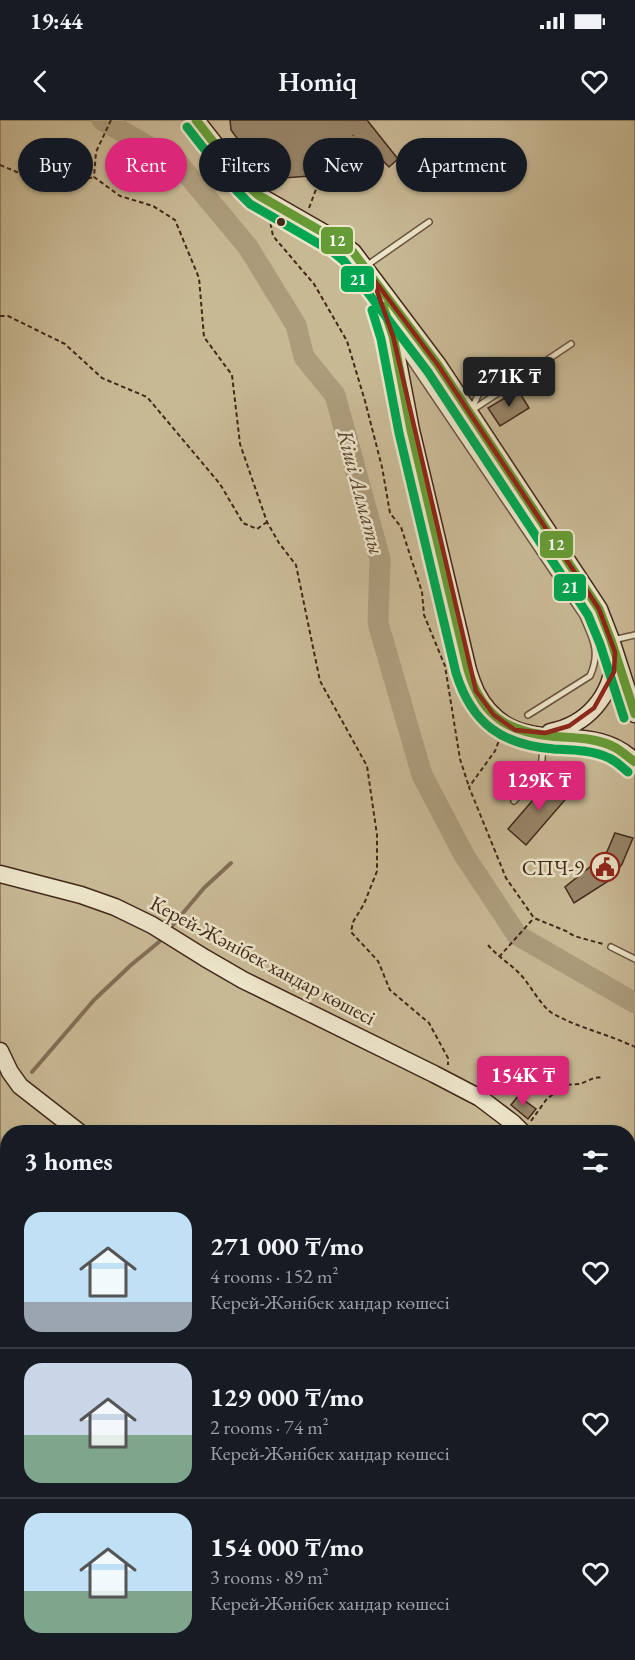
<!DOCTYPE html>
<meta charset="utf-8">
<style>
:root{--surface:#171b24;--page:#20242c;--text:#f1f3f6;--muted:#9ea1a6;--line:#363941;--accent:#db2777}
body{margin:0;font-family:"EB Garamond",serif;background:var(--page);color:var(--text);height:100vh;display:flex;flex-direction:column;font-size:22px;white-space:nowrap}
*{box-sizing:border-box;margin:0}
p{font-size:20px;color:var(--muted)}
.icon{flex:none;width:33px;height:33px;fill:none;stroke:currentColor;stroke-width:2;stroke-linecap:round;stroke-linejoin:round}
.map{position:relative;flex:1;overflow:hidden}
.details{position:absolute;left:0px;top:1005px;width:636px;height:536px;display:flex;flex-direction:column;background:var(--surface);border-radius:24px 24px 0 0;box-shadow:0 2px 4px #0004}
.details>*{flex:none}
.hud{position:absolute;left:18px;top:18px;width:600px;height:54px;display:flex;gap:12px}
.price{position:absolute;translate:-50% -51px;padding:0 14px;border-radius:6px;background:var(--accent);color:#fff;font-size:20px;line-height:39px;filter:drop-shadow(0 2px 3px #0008)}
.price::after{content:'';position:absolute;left:50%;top:36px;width:18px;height:14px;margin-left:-9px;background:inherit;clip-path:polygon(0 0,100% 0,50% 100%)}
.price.current{background:#222;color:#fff}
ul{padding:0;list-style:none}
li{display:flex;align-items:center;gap:18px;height:150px;padding:0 24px}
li+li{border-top:2px solid var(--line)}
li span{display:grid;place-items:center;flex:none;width:168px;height:120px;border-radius:18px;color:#555}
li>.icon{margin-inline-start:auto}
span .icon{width:72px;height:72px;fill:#fffc;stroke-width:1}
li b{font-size:26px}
h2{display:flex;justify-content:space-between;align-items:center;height:72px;padding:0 24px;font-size:26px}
.tag{padding:0 21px;border-radius:27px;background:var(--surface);box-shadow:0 2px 4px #0004;font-size:21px;line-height:54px}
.tag.current{background:var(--accent);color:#fff}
.status{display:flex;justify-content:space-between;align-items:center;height:42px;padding:0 30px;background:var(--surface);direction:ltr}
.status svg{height:16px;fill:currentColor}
header{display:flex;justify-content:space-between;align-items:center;height:78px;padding:0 24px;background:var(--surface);font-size:27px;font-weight:600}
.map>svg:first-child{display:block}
.green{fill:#c8b995;stroke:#857058;stroke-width:1.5;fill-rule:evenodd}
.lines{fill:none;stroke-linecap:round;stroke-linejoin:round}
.stream{stroke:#826e55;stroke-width:4}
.river{stroke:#ac9c7c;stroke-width:21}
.building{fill:#968367;stroke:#42281a;stroke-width:1.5}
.lane-casing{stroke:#6a543f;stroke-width:8}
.secondary-casing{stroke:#42281a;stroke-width:19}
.path{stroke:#42281a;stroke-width:2;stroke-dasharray:4.5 3;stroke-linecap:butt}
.lane{stroke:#ede5ca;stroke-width:5}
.secondary{stroke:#ede5ca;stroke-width:16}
.bus-1-casing{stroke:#ede5ca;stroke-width:14}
.bus-2-casing{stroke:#ede5ca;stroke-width:14}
.bus-1{stroke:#669c35;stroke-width:9}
.bus-2{stroke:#00a651;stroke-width:9}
.marked{fill:none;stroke:#8f2418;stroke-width:4.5;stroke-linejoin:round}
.bus-dot{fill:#42281a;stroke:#ede5ca;stroke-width:2}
.labels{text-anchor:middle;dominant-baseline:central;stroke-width:5;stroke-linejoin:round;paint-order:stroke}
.poi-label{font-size:21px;fill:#42281a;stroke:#ede5ca;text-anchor:end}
.street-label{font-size:21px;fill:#42281a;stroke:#ede5ca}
.water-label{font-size:22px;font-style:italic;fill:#5c4532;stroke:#ede5ca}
.line-badge{stroke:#ede5ca;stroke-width:2}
.badge-label{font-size:16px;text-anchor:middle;font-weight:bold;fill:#fff}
</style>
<div class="status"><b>19:44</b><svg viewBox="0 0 49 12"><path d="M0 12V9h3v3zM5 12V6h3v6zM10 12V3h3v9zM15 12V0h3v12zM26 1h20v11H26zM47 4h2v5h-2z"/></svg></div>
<header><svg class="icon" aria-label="back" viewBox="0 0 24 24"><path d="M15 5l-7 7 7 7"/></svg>Homiq<svg class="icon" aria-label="heart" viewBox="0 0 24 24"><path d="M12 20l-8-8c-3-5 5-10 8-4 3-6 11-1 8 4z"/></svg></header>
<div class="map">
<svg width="635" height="1540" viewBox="0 0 635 1540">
<rect width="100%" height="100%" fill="#e3d7ae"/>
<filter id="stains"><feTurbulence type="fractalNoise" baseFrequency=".00333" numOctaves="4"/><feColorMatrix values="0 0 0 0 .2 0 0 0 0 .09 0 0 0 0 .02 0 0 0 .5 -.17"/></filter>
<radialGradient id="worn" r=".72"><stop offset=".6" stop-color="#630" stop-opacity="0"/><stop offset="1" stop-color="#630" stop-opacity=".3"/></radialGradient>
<path class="green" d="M0,0h635v1540h-635zM8,1012h620v521h-620z"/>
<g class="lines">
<path class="stream" d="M172,806l32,-38 27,-25
M32,952l62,-72 37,-35 28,-23"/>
<path class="river" d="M102,0l76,43 70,84 48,78 8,32 31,38 45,164 -2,64 44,152 42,80 53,80 118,68"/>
</g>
<path class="building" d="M230,0h137l31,39 -9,8 -27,-27 -31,25 -21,11 -27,2 -32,-21 -20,-27z
M518,270l11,18 -29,18 -12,-18z
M551,659l20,14 -45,52 -18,-16z
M615,713l18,5 -11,26 -12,16 -36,23 -9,-16 41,-33z
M518,976l18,13 -8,10 -17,-14z"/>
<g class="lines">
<g class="lane-casing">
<path id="lane" d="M366,146l63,-44
M401,227l182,269c10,23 18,36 7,60l-62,39
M472,288l9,-19
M471,291l100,-67
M613,520l22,-5
M625,652l5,-6v-4
M514,681l27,-32 3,-31
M611,827l24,12"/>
</g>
<g class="secondary-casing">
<path id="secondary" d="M196,0l50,64 12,11 82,47 13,10 85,113 161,244 12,31 24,74
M378,172l15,44 18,94 57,240c2,7 5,15 8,22 39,75 112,21 159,70
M550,612c37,-7 62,-36 64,-73
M0,754l81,21 34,12 37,18 53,33 38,22 191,94 46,24 33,25 9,9
M0,931l10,21 10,14 59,46
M628,1132l7,4
M323,1533l11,7"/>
</g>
<path class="path" d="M111,0l-15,32 -2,25 26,19 33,10 22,14 24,58 5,59 28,38 8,69 27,78 12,21 17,22 24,116 47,85 10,69v36l-13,33 -11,18 -2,10 27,29 12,29 39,33 19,35v7
M0,45l24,10 23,14h25l9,-9 13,-3
M309,88l12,-32 8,-14 27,-23 -3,-4
M269,96l4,20 41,48 33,57 18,60 17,66 8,46 11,14 21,65 2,23 21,51 15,93 9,28
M0,196h8l57,28 37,34 45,19 73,87 23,39 14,6 10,-7
M501,615l-6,16 -26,36 37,91 28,40 32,13 8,5 29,8
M488,825c9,11 21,18 31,28 11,11 21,32 33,40 26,15 56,21 83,34
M499,837l34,-38
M531,1001l15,-21 18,-15 16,-1 14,-6 8,-1
M630,1211l5,-7
M628,1236l7,-5
M628,1249l7,-1
M628,1264l7,-6
M628,1404l7,40
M625,1533l3,7"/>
<use href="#lane" class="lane"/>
<use href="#secondary" class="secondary"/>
<g class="bus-1-casing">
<path id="bus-1" d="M196,0l50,64 12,11 82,47 13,10 85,113 161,244 12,31 24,74
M383,186l10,30 18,94 57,240c15,50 44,64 94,67 18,1 38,2 54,11 7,4 13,10 19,14"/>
</g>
<g class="bus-2-casing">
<path id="bus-2" d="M187,7l50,64 13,13 83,48 11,9 84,111 160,243 12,29 24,74
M372,190l9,29 18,94 57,240c16,51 46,72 98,76 19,1 38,1 55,9 7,3 13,9 19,14"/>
</g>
<use href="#bus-1" class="bus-1"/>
<use href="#bus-2" class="bus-2"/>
</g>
<path class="marked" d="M372,157l66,88 161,244 16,43 -1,20 -20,36 -25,18 -24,7 -30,-3 -21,-15 -18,-24 -83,-355z"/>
<defs>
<g id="civic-ring" transform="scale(1.5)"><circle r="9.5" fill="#ede5ca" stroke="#8f2418" stroke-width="1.5"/><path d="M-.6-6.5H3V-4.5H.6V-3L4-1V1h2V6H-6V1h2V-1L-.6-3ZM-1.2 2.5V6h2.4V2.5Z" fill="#8f2418"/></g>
</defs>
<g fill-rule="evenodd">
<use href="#civic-ring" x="605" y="747"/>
</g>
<circle class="bus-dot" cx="281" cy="102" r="5"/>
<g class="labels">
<g class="poi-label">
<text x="584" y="747">СПЧ-9</text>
</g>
<g class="street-label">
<text transform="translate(263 840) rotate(28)">Керей-Жәнібек хандар көшесі</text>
</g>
<g class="water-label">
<text transform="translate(361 372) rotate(75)">Кіші Алматы</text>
</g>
</g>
<g class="line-badge">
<rect x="320" y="106" width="34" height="29" rx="6" fill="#669c35"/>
<rect x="340" y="145" width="35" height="28" rx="6" fill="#00a651"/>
<rect x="539" y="410" width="35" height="29" rx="6" fill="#669c35"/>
<rect x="553" y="453" width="34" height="29" rx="6" fill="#00a651"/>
</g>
<g class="badge-label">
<text x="337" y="126">12</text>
<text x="358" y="165">21</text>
<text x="556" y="430">12</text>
<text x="570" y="473">21</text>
</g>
<rect width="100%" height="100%" filter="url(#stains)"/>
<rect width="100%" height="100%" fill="url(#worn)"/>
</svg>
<b class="price current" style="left:509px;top:288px">271K ₸</b>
<b class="price" style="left:539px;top:692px">129K ₸</b>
<b class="price" style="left:523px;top:987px">154K ₸</b>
<div class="hud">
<a class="tag">Buy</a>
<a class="tag current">Rent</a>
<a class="tag">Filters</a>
<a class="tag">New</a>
<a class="tag">Apartment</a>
</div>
<section class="details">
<h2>3 homes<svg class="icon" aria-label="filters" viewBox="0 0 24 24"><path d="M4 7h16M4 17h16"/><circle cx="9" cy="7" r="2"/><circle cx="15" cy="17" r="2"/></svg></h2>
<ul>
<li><span style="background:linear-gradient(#bfe0f5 75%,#9aa5b1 0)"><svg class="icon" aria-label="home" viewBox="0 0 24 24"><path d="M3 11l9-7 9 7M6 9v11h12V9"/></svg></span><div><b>271 000 ₸/mo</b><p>4 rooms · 152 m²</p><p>Керей-Жәнібек хандар көшесі</p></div><svg class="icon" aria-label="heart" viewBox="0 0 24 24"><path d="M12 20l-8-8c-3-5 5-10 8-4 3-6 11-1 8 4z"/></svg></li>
<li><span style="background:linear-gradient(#c9d6e8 60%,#7fa58c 0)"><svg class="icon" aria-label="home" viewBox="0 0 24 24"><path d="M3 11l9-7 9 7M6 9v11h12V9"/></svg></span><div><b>129 000 ₸/mo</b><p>2 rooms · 74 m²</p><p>Керей-Жәнібек хандар көшесі</p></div><svg class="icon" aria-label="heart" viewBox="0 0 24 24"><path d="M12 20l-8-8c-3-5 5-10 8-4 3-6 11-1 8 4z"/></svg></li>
<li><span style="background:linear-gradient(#bfe0f5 65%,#7fa58c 0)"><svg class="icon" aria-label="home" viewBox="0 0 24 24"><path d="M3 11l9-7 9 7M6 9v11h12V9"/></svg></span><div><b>154 000 ₸/mo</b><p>3 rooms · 89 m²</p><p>Керей-Жәнібек хандар көшесі</p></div><svg class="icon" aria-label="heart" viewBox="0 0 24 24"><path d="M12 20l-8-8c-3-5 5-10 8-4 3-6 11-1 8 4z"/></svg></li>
</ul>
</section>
</div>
